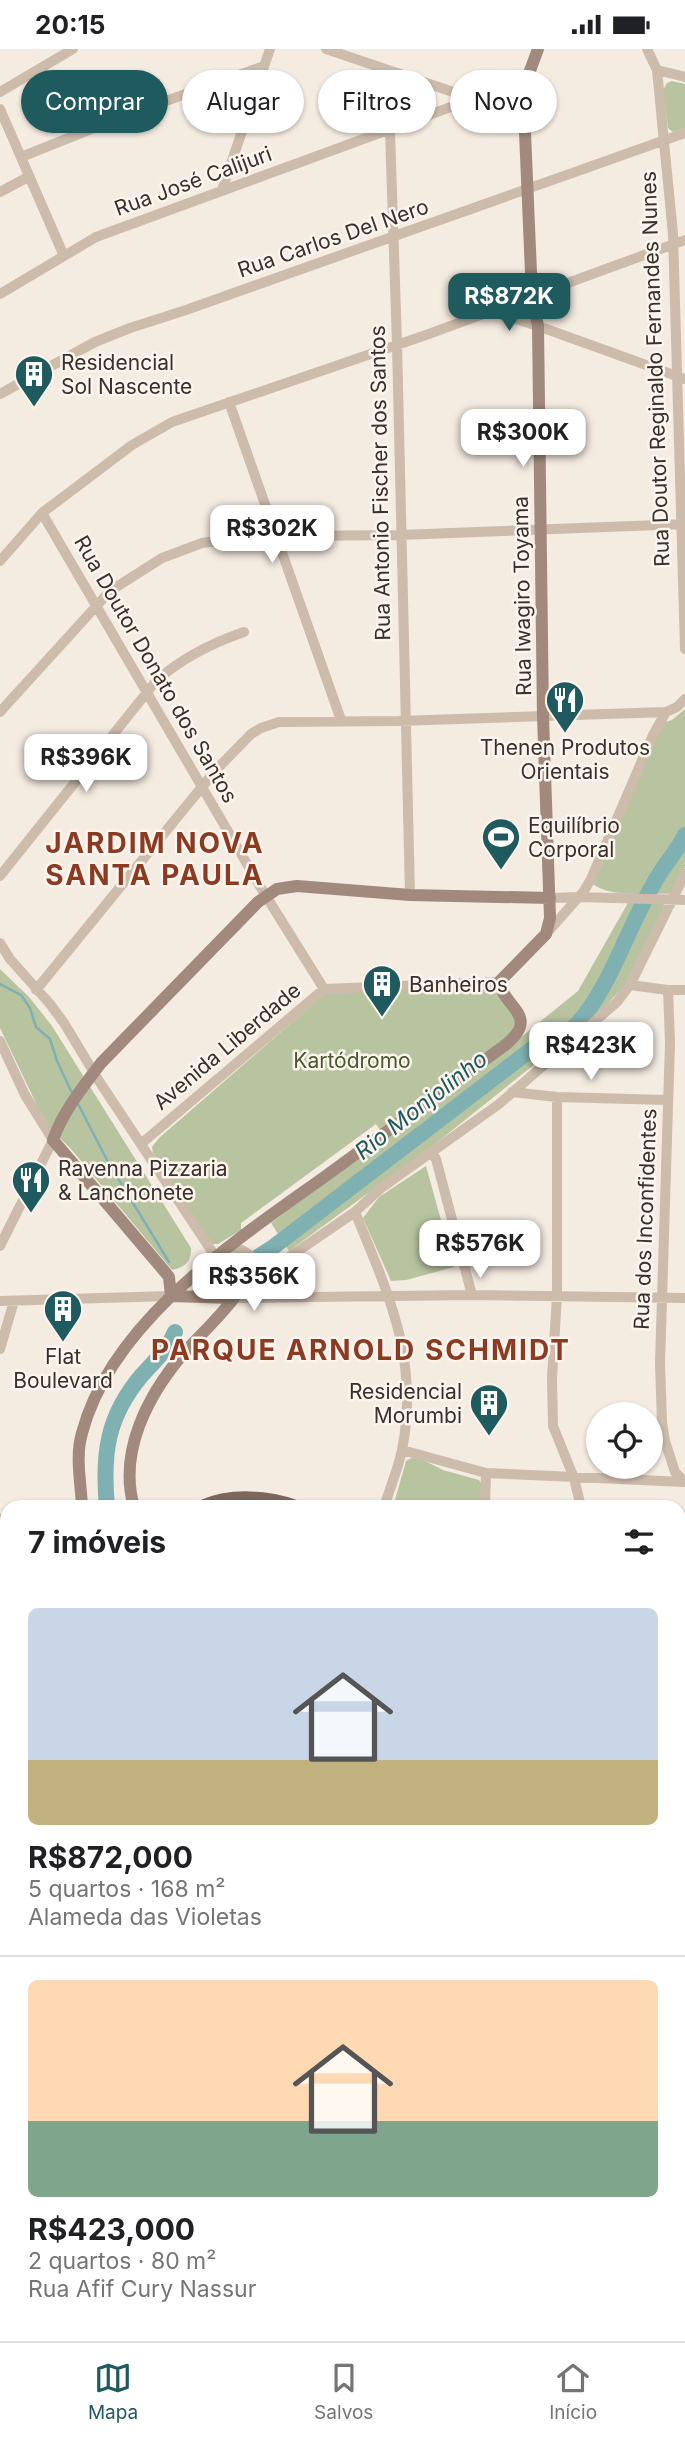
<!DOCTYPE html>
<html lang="pt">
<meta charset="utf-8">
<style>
:root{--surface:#fff;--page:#f2f2f2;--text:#202124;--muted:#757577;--line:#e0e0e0;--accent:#1f5a5e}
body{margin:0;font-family:Inter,sans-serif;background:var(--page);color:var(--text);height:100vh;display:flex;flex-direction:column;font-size:26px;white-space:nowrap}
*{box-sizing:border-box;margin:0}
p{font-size:23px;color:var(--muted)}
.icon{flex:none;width:38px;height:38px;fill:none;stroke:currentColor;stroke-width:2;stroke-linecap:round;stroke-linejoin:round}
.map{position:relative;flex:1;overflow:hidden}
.panel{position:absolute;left:0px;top:1451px;width:686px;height:842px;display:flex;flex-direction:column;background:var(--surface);border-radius:21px 21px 0 0;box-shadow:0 2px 5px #0004}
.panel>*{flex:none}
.hud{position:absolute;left:21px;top:21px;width:644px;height:63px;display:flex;gap:14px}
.controls{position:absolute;left:586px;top:1353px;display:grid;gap:14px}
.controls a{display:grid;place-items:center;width:77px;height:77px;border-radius:50%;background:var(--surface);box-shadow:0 2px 5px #0004;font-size:35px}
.price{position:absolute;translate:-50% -60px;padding:0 16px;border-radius:14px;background:#fff;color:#222;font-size:23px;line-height:46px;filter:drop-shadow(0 2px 4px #0008)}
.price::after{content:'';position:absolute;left:50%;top:42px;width:21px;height:16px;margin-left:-10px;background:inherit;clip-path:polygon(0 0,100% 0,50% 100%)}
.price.active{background:var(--accent);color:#fff}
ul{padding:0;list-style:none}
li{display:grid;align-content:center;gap:14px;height:371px;padding:0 28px}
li+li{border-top:2px solid var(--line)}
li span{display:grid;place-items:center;height:217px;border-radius:10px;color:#555}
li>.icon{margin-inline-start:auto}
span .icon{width:126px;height:126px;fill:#fffc;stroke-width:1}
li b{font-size:30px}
h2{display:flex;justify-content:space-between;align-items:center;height:84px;padding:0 28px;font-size:30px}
.pill{padding:0 24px;border-radius:32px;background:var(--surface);box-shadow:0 2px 5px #0004;font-size:24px;line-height:63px}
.pill.active{background:var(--accent);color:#fff}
.status{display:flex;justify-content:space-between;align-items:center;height:49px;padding:0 35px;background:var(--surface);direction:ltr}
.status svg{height:19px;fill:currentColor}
.tab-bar{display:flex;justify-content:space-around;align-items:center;height:98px;border-top:2px solid var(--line);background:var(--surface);font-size:19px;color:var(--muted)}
.tab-bar a{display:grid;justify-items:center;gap:4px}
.tab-bar .active{color:var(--accent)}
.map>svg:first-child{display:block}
.green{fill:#b8c4a0}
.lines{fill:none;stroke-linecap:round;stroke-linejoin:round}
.stream{stroke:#7fb0b2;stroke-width:2.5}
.river{stroke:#7fb0b2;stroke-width:16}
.street{stroke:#cdbbac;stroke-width:10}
.secondary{stroke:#a18a7d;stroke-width:12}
.primary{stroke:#7d675c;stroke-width:14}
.labels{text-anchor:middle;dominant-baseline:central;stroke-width:5;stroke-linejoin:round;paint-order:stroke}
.street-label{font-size:21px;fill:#3b302b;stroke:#fbf5ee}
.poi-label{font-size:21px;fill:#3b302b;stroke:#fbf5ee;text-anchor:start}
.park-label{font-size:21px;fill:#4a5a2e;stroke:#fbf5ee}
.water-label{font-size:23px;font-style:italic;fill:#1f5a5e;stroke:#fbf5ee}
.district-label{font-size:28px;font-weight:bold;letter-spacing:2px;fill:#8c3b22;stroke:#fbf5ee}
</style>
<div class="status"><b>20:15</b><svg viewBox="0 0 49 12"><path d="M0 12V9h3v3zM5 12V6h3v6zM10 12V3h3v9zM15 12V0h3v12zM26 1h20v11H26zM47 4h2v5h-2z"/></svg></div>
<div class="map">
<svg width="685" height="2292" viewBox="0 0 685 2292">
<rect width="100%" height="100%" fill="#f4ebe1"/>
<path class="green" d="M672,32l13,3v44l-12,4 -5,-4 -5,-38 4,-7z
M685,660v158l-14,27c-21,-1 -64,4 -79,-11l70,-160 10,-3z
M629,852h32l3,4 -3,9 -36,71 -25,27 -165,132 -146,107 -18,-28 136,-103 82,-57 89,-72z
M0,920l29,28 23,29 139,222c1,14 -7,20 -19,22l-101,-121 -25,-25 -46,-96z
M485,937c10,3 31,25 30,36 -1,6 -6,12 -9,16l-126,92 -4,-6 -135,99v7l-23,14h-5l-7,-5 -53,-86 -1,-6 7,-9 167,-145z
M426,1117l28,101 -48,13 -15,1 -28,-63 16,-21z
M236,1204c14,4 19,14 13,27l-20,12 -29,1 -4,-5 1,-7 27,-23z
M415,1407l28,14 36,10 2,3v24h-88l13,-46z
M7,1783v45l-7,4v-46z
M595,2286h64v6h-64z"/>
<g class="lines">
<path class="stream" d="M0,935l21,11 9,13 6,19 14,12 7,22 15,32
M77,1053l31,60 61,100
M679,1683l6,3"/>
<path class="river" d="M221,1232l51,-33 269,-206c12,-4 30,-10 38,-20 33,-39 48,-93 74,-137 9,-18 23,-32 32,-50
M107,1458c-5,-53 0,-91 35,-132 13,-15 26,-25 33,-43
M0,1821l7,-4"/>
<path class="street" d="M326,0l133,45 8,8
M647,0l10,21 16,164 12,415
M388,21l9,274 13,551
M657,21l28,7
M0,43l73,-43
M0,60l64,147
M21,108l100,-40 143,-51
M222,141l48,-141
M0,143l28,-15
M0,245l96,-57 431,-158
M490,262l48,15 147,53
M0,345l95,-52 35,-14 56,-18 499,-177
M229,353l112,318
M42,464l219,375 63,101
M0,512l42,-48 90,-68 40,-23 254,-87 259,-95
M0,663l110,-121 52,-33 40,-15 29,-4 57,-3 112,-1 285,-11
M0,827l156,-195c26,-23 56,-38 88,-49
M550,849l29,-1 106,3
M546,885l38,-43 7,-12 62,-144 13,-23 11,-5 8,-8
M0,894l10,16 40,45 14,19 35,58 116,175
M630,936l38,5 2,52 -10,321 2,59 3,19 10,31 10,10
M36,941l179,-219 36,-37 10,-6 18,-6 119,-1 268,-9
M668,941h17
M0,992l25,54 28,45 -53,106
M512,1043l45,5 110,3
M557,1048v199l-5,82 1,48 21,52 7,29
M142,1094l182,-154 175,-7
M431,1103l5,7 36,136
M355,1163c33,81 65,148 47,238 -4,19 -12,38 -18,57
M227,1198c19,0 31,12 33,30l-26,20
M234,1249l238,-3 213,3
M274,1249l-10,-4 -7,-6 3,-11 95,-65 25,-23 119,-85 118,-102 13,-17 55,-111
M0,1252l171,-5
M0,1300l14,-48
M402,1401l84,23 199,9
M485,1458l1,-34
M0,1470l7,1
M0,1985l7,-6
M0,2061l7,8
M0,2210h7
M185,2292v-6"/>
<path class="secondary" d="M171,1247l-2,-19 -4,-5 -112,-132c10,-29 30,-53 48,-77l157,-161 19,-13 20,-3 113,9 140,3
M171,1247l63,2
M82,1458c-1,-25 -7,-50 0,-74 30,-113 156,-194 245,-258 59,-43 118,-86 177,-129 38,-30 0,-38 -5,-64l47,-48 4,-16 -7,-202 -5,-390 -6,-30 -8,-187 3,-30 11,-30
M134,1458c-16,-55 14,-112 49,-153 17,-19 36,-36 51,-56
M34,2286l1,6
M262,2286l3,6
M279,2286l2,6"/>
<path class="primary" d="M202,1458c29,-13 65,-10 94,0
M679,1662l6,2
M679,1704l6,2
M0,1737l7,5
M0,1844l7,-3"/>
</g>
<defs>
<g id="building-pin" transform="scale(2.0125)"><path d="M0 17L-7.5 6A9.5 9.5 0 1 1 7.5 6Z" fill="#1f5a5e" stroke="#fbf5ee"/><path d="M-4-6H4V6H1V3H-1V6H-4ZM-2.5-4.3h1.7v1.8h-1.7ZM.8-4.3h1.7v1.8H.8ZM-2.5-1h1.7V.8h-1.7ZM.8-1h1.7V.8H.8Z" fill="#fff"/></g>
<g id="restaurant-pin" transform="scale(2.0125)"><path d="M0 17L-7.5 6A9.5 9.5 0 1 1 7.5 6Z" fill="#1f5a5e" stroke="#fbf5ee"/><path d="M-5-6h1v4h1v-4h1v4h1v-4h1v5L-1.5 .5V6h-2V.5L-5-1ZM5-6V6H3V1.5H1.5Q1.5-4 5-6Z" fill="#fff"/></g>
<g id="stadium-pin" transform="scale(2.0125)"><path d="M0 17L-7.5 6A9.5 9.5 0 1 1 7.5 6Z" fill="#1f5a5e" stroke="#fbf5ee"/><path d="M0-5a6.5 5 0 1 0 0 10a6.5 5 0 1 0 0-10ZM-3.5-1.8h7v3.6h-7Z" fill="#fff"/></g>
</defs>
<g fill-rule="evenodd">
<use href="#building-pin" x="34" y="325"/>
<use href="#restaurant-pin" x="565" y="651"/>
<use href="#stadium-pin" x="501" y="788"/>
<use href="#building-pin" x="382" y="935"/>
<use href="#restaurant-pin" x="31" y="1131"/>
<use href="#building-pin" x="63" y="1260"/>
<use href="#building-pin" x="489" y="1354"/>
</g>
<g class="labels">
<g class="street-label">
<text transform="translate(193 132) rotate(-20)">Rua José Calijuri</text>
<text transform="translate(333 189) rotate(-19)">Rua Carlos Del Nero</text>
<text transform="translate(655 320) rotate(-92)">Rua Doutor Reginaldo Fernandes Nunes</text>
<text transform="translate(380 434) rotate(-91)">Rua Antonio Fischer dos Santos</text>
<text transform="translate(522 547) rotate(-91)">Rua Iwagiro Toyama</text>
<text transform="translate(156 620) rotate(60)">Rua Doutor Donato dos Santos</text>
<text transform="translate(227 997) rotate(-40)">Avenida Liberdade</text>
<text transform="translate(645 1170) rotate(-88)">Rua dos Inconfidentes</text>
</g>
<g class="poi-label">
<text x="61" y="313">Residencial<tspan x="61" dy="24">Sol Nascente</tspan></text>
<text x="565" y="698" text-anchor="middle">Thenen Produtos<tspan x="565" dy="24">Orientais</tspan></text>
<text x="528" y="776">Equilíbrio<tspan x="528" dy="24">Corporal</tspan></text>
<text x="409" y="935">Banheiros</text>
<text x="58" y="1119">Ravenna Pizzaria<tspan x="58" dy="24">&amp; Lanchonete</tspan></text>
<text x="63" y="1307" text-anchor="middle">Flat<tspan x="63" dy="24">Boulevard</tspan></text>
<text x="462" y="1342" text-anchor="end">Residencial<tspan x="462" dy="24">Morumbi</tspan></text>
</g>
<g class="park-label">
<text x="352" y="1011">Kartódromo</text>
</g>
<g class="water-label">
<text transform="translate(421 1056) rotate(-38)">Rio Monjolinho</text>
</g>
<g class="district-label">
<text x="155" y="794">JARDIM NOVA<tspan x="155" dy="32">SANTA PAULA</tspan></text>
<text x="361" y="1301">PARQUE ARNOLD SCHMIDT</text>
</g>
</g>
</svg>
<div class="controls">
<a><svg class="icon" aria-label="locate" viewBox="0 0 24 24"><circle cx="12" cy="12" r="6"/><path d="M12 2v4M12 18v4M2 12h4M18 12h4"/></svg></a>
</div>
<b class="price active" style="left:509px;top:284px">R$872K</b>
<b class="price" style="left:523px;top:420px">R$300K</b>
<b class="price" style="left:272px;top:516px">R$302K</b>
<b class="price" style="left:86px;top:745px">R$396K</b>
<b class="price" style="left:591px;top:1033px">R$423K</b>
<b class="price" style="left:480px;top:1231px">R$576K</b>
<b class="price" style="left:254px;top:1264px">R$356K</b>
<div class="hud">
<a class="pill active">Comprar</a>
<a class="pill">Alugar</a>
<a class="pill">Filtros</a>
<a class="pill">Novo</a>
</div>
<section class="panel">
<h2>7 imóveis<svg class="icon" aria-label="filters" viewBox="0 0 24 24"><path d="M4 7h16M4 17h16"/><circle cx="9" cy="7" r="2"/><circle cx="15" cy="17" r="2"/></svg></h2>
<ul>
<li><span style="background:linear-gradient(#c9d6e8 70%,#c2b280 0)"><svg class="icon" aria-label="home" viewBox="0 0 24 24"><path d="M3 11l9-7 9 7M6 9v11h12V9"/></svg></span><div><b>R$872,000</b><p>5 quartos · 168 m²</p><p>Alameda das Violetas</p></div></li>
<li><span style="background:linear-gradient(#ffd9b3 65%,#7fa58c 0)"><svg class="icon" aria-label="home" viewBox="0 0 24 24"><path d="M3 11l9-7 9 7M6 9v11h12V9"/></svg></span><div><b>R$423,000</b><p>2 quartos · 80 m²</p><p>Rua Afif Cury Nassur</p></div></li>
</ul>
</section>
</div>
<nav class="tab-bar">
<a class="active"><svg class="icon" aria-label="map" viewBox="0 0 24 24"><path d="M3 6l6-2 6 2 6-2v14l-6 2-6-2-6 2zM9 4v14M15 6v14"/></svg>Mapa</a>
<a><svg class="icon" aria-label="saved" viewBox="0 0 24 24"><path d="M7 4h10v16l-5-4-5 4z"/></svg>Salvos</a>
<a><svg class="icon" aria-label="home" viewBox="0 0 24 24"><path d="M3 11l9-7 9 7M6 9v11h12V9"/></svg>Início</a>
</nav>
